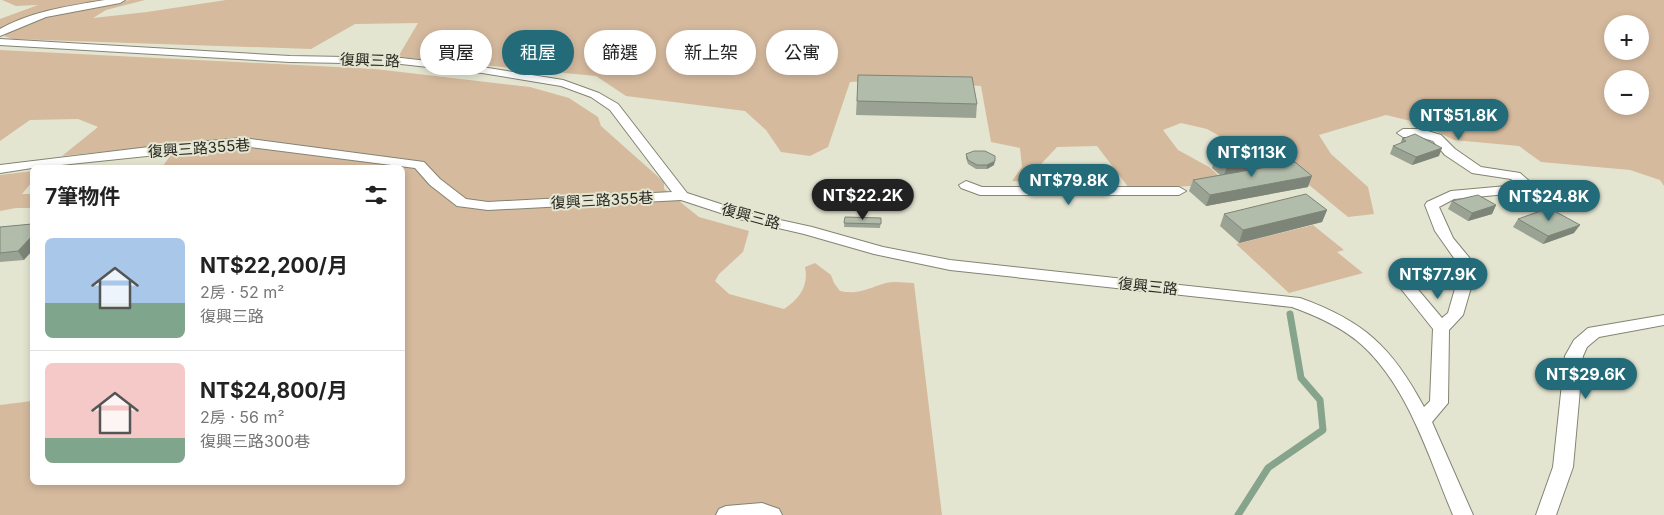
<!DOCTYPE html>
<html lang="zh-TW">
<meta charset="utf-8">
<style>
:root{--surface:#fff;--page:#f2f2f2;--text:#222;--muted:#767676;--line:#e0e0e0;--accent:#236b78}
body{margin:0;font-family:Inter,"Noto Sans TC",sans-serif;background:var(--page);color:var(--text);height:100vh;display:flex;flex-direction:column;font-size:19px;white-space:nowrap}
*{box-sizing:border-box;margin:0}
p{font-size:16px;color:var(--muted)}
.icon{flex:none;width:28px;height:28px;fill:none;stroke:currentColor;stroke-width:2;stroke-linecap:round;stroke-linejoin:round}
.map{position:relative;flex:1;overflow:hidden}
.drawer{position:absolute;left:30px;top:165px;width:375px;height:320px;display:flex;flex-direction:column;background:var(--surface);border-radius:8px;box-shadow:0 2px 8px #0003}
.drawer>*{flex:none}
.guide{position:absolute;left:420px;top:30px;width:475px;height:45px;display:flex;gap:10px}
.controls{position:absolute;left:1604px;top:15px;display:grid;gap:10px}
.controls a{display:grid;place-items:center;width:45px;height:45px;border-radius:50%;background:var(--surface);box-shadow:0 2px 8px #0003;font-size:25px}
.price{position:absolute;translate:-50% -42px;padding:0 11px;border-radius:18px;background:var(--accent);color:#fff;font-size:16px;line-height:32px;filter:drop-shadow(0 1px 2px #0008)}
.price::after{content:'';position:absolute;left:50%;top:30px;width:15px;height:11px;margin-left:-8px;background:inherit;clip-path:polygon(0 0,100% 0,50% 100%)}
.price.active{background:#222;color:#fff}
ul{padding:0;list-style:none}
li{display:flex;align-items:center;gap:15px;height:125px;padding:0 15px}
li+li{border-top:1px solid var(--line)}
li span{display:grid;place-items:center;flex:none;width:140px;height:100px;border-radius:8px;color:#555}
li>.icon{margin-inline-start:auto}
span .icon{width:60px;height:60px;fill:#fffc;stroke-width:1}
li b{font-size:21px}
h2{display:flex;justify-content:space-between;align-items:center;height:60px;padding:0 15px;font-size:21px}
.tag{padding:0 18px;border-radius:22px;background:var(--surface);box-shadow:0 2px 8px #0003;font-size:18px;line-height:45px}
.tag.active{background:var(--accent);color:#fff}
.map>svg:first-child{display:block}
.green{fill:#d5ba9e;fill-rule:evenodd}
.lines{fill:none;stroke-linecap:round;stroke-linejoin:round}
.stream{stroke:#85a48b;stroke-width:7}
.street-casing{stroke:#838473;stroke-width:2}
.street{fill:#fff;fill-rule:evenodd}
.wall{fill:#99a293}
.shaded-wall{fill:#7d8478}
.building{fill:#b2bcab;stroke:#7d8478}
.labels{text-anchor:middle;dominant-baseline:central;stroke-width:4;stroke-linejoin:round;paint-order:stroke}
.street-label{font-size:15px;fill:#292922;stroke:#e4e5d1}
</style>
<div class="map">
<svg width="1664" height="515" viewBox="0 0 1664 515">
<rect width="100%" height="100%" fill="#e4e5d1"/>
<path class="green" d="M2,0h106l-74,16 -34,13v-10l38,-14 -22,1z
M130,0h15l-39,10 -13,8 54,-6 79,-12h1438v186l-4,-6 -30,-10 -89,-8 -22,-16 -65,-6 -35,-17 -33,-8 -67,20 12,19 37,33 6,27 -26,3 -73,-60 -14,2 -54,-30 -26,-6 -18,7 15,20 31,17 18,16 -51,4 -47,1 -32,-42 -40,1 -15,16 -11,19 -19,-1 10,-14 -2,-19 -29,-6 -10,-56 -16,-1 -10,-9 -105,6 -22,65 -18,9 -29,-4 -15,-22 -21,-19 -119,-15 -30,-20 -198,-19 20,-34 -63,1 -44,25 -298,-10 -9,-3c26,-23 91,-29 126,-36zM1612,24h28v27h-28zM1612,79h28v27h-28z
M0,50l375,19 155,18 39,11 29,19 3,9 63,56v7l35,28 50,14 -6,21 -24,22 -4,7 14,13 55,15c15,-10 25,-23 21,-42l10,-4 16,12 3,8 6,8c20,4 28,-3 46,-8 9,-2 19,0 28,0l28,232h-942v-110l32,-4v81h370v-314l-240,-1 17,-23 -117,12 36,-29 -20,-8 -48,1 -30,21z
M32,171v11l-10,12h10v14h-16l-16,3v-36z
M1313,225l31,25 -7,2 26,21 -74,20 -53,-49z"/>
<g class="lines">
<path class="stream" d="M1238,515l30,-47 55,-38 -3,-30 -19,-22 -11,-64"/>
<g class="street-casing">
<path id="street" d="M105,0h20l-5,3 -74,14 -46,19v-7c32,-18 69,-23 105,-29z
M0,39l290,17 111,2 81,9 81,13 36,13 19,11 69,89 61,20 64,14 71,20 67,13 350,38c64,23 92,49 124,109l6,-6 3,-72 -35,-44 22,-17h10l3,3 -18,15 27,32 6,-5 13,-45 -26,-37 -10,-26 2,-3 24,-11 67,-6 -7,-6 -39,-6 -27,-18 -12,-14 -13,-4h-17l-6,-4 6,-4h18l20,6 14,14 26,18 39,6 17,15 -7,4 -76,7 -15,8 14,31 24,29 -14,48 -14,15 -1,73 -16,19 41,93h-20c-24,-57 -44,-127 -91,-170 -20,-18 -45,-29 -70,-38l-342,-37 -76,-16 -70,-20 -65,-15 -58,-19 -193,10 -31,-4 -27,-21 -15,-17 -172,-22 -211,22 -32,5v-8l174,-21 69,-6 181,24 16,17 26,20 22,3 184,-10 -62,-82 -19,-13 -30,-11 -79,-13 -81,-9 -111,-2 -290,-17z
M966,181l16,6h197l7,4 -7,4h-199l-19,-7 -2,-3z
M1664,315v10l-65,12 -12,10 -4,9 -10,111 -17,48h-20l17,-48 12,-111 9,-16 14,-12z
M762,503l17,6 3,6h-66l3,-6 7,-3z"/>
</g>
<use href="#street" class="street"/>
</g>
<path class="wall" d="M858,75l119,29 -1,14 -120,-3z
M1402,139l37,17 -27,9 -22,-11 3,-8 7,-2z
M966,154l28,11 -7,4h-11l-8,-5 -2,-6z
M1215,156l40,13 53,18 -102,19 -17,-15 4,-11 27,-5 -8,-7z
M1452,201l44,4 -4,9 -24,7 -20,-12z
M1327,210l-5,12 -83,21 -19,-17 4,-12z
M845,217l36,1 -1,10 -36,-1z
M1518,219l56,14 -31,11 -30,-17z
M32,224l-8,36 -24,2v-35z"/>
<path class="shaded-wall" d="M1442,148l-3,8 -27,9 4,-8z
M995,161l-1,4 -7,4v-4z
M1257,162l-4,11 -30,5 4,-12z
M1312,176l-4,11 -102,19 4,-11z
M1496,205l-4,9 -24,7 4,-8z
M1327,210l-5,12 -83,21 4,-13z
M1580,225l-6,8 -31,11 5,-8z
M32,236v15l-8,9 -6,-9z"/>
<path class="building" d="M858,75l114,2 5,27 -120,-3z
M1415,134l27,14 -26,9 -23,-11 13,-5 -4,-2z
M974,151h11l10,5v5l-8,4h-10l-9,-5 -2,-6z
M1244,151l13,11 -30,4 -12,-10z
M1295,162l17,14 -102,19 -17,-15z
M1306,194l21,16 -84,20 -19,-16z
M1478,195l18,10 -24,8 -20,-12z
M1549,208l31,17 -32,11 -30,-17z
M845,217l36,1v6l-37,-1z
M32,224v12l-14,15 -18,2v-26z"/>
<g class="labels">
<g class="street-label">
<text transform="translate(370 60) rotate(2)">復興三路</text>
<text transform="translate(199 148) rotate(-4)">復興三路355巷</text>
<text transform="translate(602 200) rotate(-3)">復興三路355巷</text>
<text transform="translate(751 216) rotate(15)">復興三路</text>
<text transform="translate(1148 286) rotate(6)">復興三路</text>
</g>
</g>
</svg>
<div class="controls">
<a>+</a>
<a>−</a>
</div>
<b class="price" style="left:1459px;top:141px">NT$51.8K</b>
<b class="price" style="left:1252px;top:178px">NT$113K</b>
<b class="price" style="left:1069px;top:206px">NT$79.8K</b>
<b class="price active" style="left:863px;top:221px">NT$22.2K</b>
<b class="price" style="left:1549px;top:222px">NT$24.8K</b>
<b class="price" style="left:1438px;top:300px">NT$77.9K</b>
<b class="price" style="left:1586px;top:400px">NT$29.6K</b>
<div class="guide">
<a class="tag">買屋</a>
<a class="tag active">租屋</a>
<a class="tag">篩選</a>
<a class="tag">新上架</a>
<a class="tag">公寓</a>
</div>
<section class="drawer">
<h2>7筆物件<svg class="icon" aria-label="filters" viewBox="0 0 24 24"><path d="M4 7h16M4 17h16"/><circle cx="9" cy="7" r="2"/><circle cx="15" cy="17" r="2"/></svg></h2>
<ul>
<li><span style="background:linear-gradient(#a9c7e8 65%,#7fa58c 0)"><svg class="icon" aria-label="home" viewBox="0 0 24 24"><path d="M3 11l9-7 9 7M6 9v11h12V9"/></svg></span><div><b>NT$22,200/月</b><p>2房 · 52 m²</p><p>復興三路</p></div></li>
<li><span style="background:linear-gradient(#f6c9c9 75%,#7fa58c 0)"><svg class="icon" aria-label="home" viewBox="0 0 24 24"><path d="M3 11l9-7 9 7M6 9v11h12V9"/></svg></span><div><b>NT$24,800/月</b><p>2房 · 56 m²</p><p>復興三路300巷</p></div></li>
</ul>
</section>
</div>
